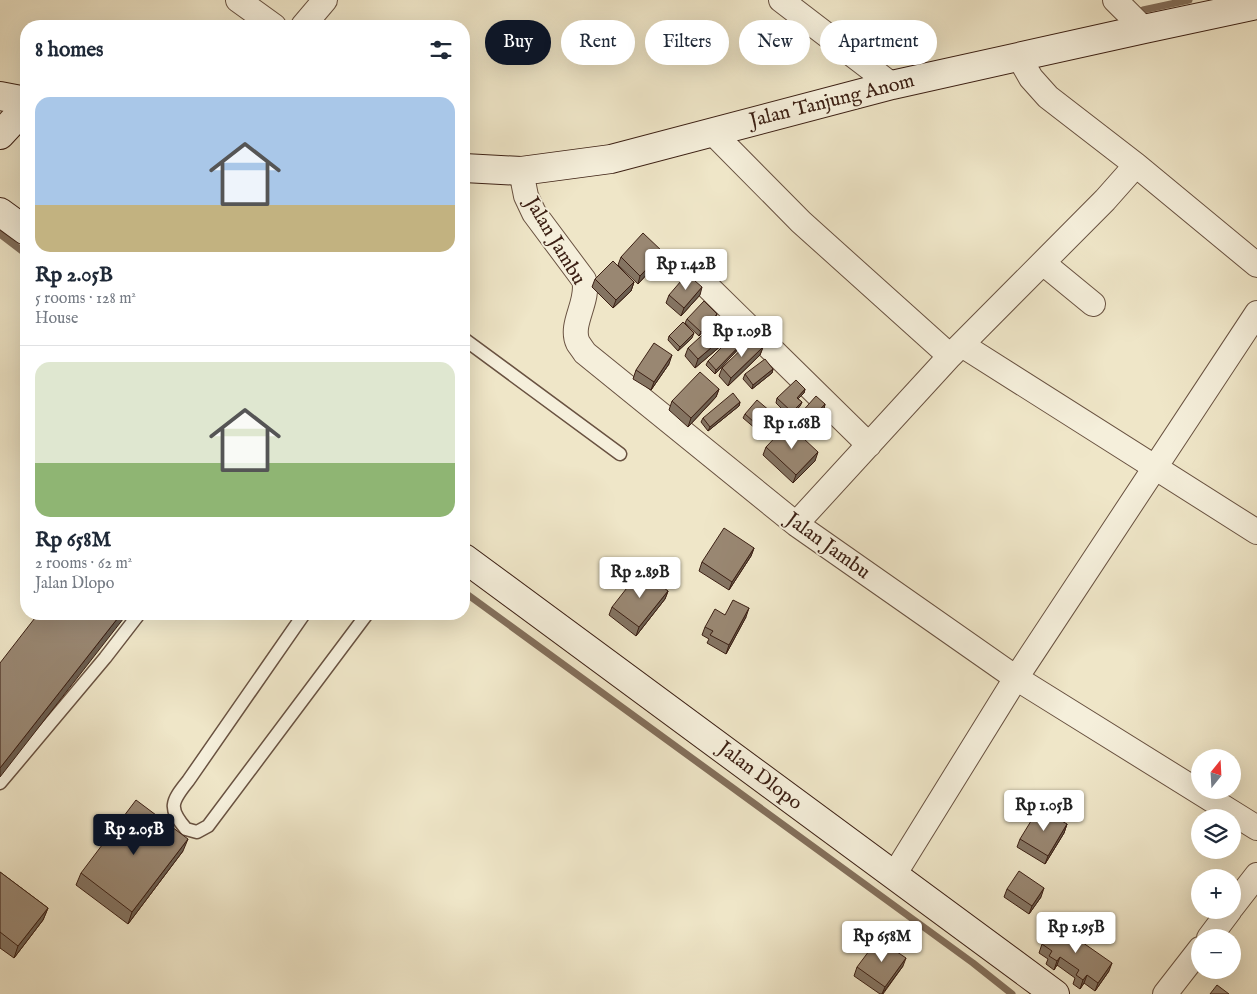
<!DOCTYPE html>
<meta charset="utf-8">
<style>
:root{--surface:#fff;--page:#f6f6f7;--text:#1f2937;--muted:#747a83;--line:#e0e1e3;--accent:#111827}
body{margin:0;font-family:"IM FELL English",serif;background:var(--page);color:var(--text);height:100vh;display:flex;flex-direction:column;font-size:19px;white-space:nowrap}
*{box-sizing:border-box;margin:0}
p{font-size:16px;color:var(--muted)}
.icon{flex:none;width:28px;height:28px;fill:none;stroke:currentColor;stroke-width:2;stroke-linecap:round;stroke-linejoin:round}
.map{position:relative;flex:1;overflow:hidden}
.drawer{position:absolute;left:20px;top:20px;width:450px;height:600px;display:flex;flex-direction:column;background:var(--surface);border-radius:20px;box-shadow:0 5px 20px #0002}
.drawer>*{flex:none}
.hud{position:absolute;left:485px;top:20px;width:475px;height:45px;display:flex;gap:10px}
.needle{width:32px;rotate:18deg}
.fabs{position:absolute;left:1191px;top:749px;display:grid;gap:10px}
.fabs a{display:grid;place-items:center;width:50px;height:50px;border-radius:50%;background:var(--surface);box-shadow:0 5px 20px #0002;font-size:25px}
.price{position:absolute;translate:-50% -42px;padding:0 11px;border-radius:5px;background:#fff;color:#222;font-size:16px;line-height:32px;filter:drop-shadow(0 1px 2px #0008)}
.price::after{content:'';position:absolute;left:50%;top:30px;width:15px;height:11px;margin-left:-8px;background:inherit;clip-path:polygon(0 0,100% 0,50% 100%)}
.price.on{background:var(--accent);color:#fff}
ul{padding:0;list-style:none}
li{display:grid;align-content:center;gap:10px;height:265px;padding:0 15px}
li+li{border-top:1px solid var(--line)}
li span{display:grid;place-items:center;height:155px;border-radius:15px;color:#555}
li>.icon{margin-inline-start:auto}
span .icon{width:90px;height:90px;fill:#fffc;stroke-width:1}
li b{font-size:21px}
h2{display:flex;justify-content:space-between;align-items:center;height:60px;padding:0 15px;font-size:21px}
.pill{padding:0 18px;border-radius:22px;background:var(--surface);box-shadow:0 5px 20px #0002;font-size:18px;line-height:45px}
.pill.on{background:var(--accent);color:#fff}
.map>svg:first-child{display:block}
.lines{fill:none;stroke-linecap:round;stroke-linejoin:round}
.stream{stroke:#836f5b;stroke-width:7}
.lane-casing{stroke:#695241;stroke-width:15}
.street-casing{stroke:#695241;stroke-width:26}
.secondary-casing{stroke:#3c2014;stroke-width:30}
.lane{stroke:#f5efdb;stroke-width:12}
.street{stroke:#f5efdb;stroke-width:24}
.secondary{stroke:#f5efdb;stroke-width:28}
.wall{fill:#847462;stroke:#3c2014}
.shaded-wall{fill:#6b5e50;stroke:#3c2014}
.building{fill:#998772;stroke:#3c2014}
.labels{text-anchor:middle;dominant-baseline:central;stroke-width:4;stroke-linejoin:round;paint-order:stroke}
.street-label{font-size:20px;fill:#3c2014;stroke:#f5efdb}
</style>
<div class="map">
<svg width="1257" height="994" viewBox="0 0 1257 994">
<rect width="100%" height="100%" fill="#efe6c8"/>
<filter id="stains"><feTurbulence type="fractalNoise" baseFrequency=".004" numOctaves="4"/><feColorMatrix values="0 0 0 0 .2 0 0 0 0 .09 0 0 0 0 .02 0 0 0 .5 -.17"/></filter>
<radialGradient id="worn" r=".72"><stop offset=".6" stop-color="#630" stop-opacity="0"/><stop offset="1" stop-color="#630" stop-opacity=".3"/></radialGradient>
<g class="lines">
<path class="stream" d="M1143,10l46,-10
M0,234l26,20
M464,592l509,371 39,31"/>
<g class="lane-casing">
<path id="lane" d="M464,339l156,115
M304,614l-116,167c-17,21 -20,27 -2,48l11,3 11,-6 159,-212
M0,783l105,-125 34,-44"/>
</g>
<g class="street-casing">
<path id="street" d="M238,0l36,26
M781,0l111,85
M1115,0l29,29
M303,26l22,-26
M1019,57l12,21 17,19 88,68 121,100
M713,133l88,89 149,134
M521,171l5,25 8,17 50,67c6,21 -15,44 -6,63 2,3 5,7 7,10l211,171 220,154 241,150
M1043,263l50,41
M706,285l163,160
M962,345l295,187
M796,524l154,-168 155,-156 31,-35
M894,875l122,-197 241,-365
M1232,907l25,-32
M1209,938l21,-28
M1165,994l35,-45"/>
</g>
<g class="secondary-casing">
<path id="secondary" d="M0,96l26,5
M0,135l26,-28
M464,168l57,3 90,-12 281,-74 252,-56 113,-24
M0,212l26,19
M464,558l591,436"/>
</g>
<use href="#lane" class="lane"/>
<use href="#street" class="street"/>
<use href="#secondary" class="secondary"/>
</g>
<path class="wall" d="M621,257l39,3 -22,24 -20,-19z
M595,279l39,3 -3,9 -18,17 -21,-21z
M669,295h31l-19,21 -15,-13z
M716,318l-17,18 -14,-13 2,-4z
M733,329l-3,9 -35,30 -10,-12 3,-8z
M669,336l23,2 -14,13 -10,-11z
M744,343l-29,31 -9,-9 2,-4z
M763,347l-3,8 -32,31 -9,-10 3,-8z
M669,364l-18,26 -18,-11 3,-9z
M773,369l-1,4 -20,16 -9,-10 2,-5z
M719,389l-3,8 -28,30 -19,-17 3,-9z
M805,389l-1,4 -6,6 4,3 -2,4 -10,11 -14,-14 1,-5z
M740,402l-1,4 -31,25 -7,-9 2,-4z
M825,404l-1,5 -24,26 15,26 -22,22 -30,-28 3,-8 25,-21 1,-3z
M745,414l30,8 -12,13 -20,-17z
M754,548l-3,8 -22,34 -30,-19 3,-9z
M668,591l-3,8 -29,37 -27,-21 3,-8z
M725,615l21,2 -20,37 -19,-11 2,-4 -7,-4 3,-8z
M1067,824l-3,9 -19,31 -28,-17 3,-8z
M183,851l-55,73 -52,-39 5,-12z
M0,872l48,36 -5,12 -29,38 -14,-10z
M1007,889l34,8 -12,17 -25,-17z
M1042,944l67,27 -14,20 -11,-8 -4,6 -7,-5 2,-6 -18,-13 -3,5 -8,-6 2,-5 -9,-6z
M903,966l-20,28h-3l-26,-18 3,-9z"/>
<path class="shaded-wall" d="M663,252l-3,8 -22,24 2,-8z
M634,282l-3,9 -18,17 3,-8z
M702,287l-2,8 -19,21 3,-8z
M717,314l-1,4 -17,18 2,-4z
M733,329l-3,9 -35,30 3,-9z
M694,333l-2,5 -14,13 2,-4z
M746,339l-2,4 -29,31 1,-4z
M763,347l-3,8 -32,31 3,-8z
M672,355l-3,9 -18,26 3,-8z
M773,369l-1,4 -20,16 1,-4z
M719,389l-3,8 -28,30 3,-9z
M805,389l-1,4 -9,9 2,-4z
M740,402l-1,4 -31,25 2,-4z
M802,402l-2,4 -10,11 2,-5z
M825,404l-1,5 -25,26 1,-4z
M777,417l-2,5 -12,13 1,-4z
M818,452l-3,9 -22,22 3,-8z
M754,548l-3,8 -22,34 3,-8z
M668,591l-3,8 -29,37 3,-9z
M749,608l-3,9 -20,37 3,-9z
M121,614h6l-127,163v-9z
M1067,824l-3,9 -19,31 3,-8z
M188,839l-5,12 -55,73 4,-12z
M1044,888l-3,9 -12,17 3,-8z
M48,908l-5,12 -29,38 4,-12z
M1060,957l-3,8 -3,5 3,-9z
M906,958l-3,8 -21,28 3,-7z
M1112,963l-3,8 -14,20 3,-8z
M1087,975l-3,8 -4,6 3,-9z"/>
<path class="building" d="M643,233l20,19 -23,24 -19,-19z
M613,261l21,21 -18,18 -21,-21z
M687,274l15,13 -18,21 -15,-13z
M704,301l13,13 -16,18 -14,-13z
M722,317l11,12 -35,30 -10,-11z
M683,322l11,11 -14,14 -11,-11z
M738,331l8,8 -30,31 -8,-9z
M754,337l9,10 -32,31 -9,-10z
M654,343l18,12 -18,27 -18,-12z
M765,359l8,10 -20,16 -8,-11z
M700,372l19,17 -28,29 -19,-17z
M796,380l9,9 -8,9 5,4 -10,10 -15,-14z
M733,393l7,9 -30,25 -7,-9z
M816,396l9,8 -25,27 -8,-8z
M757,400l20,17 -13,14 -19,-17z
M788,424l30,28 -22,23 -30,-28z
M724,528l30,20 -22,34 -30,-20z
M641,570l27,21 -29,36 -27,-20z
M733,600l16,8 -20,37 -19,-10 3,-4 -8,-4 10,-18 10,6z
M38,614h83l-121,154v-105z
M136,800l52,39 -56,73 -51,-39z
M1039,808l28,16 -19,32 -28,-17z
M1019,871l25,17 -12,18 -25,-17z
M0,872l48,36 -30,38 -18,-14z
M1056,924l56,39 -14,20 -11,-8 -4,5 -7,-5 3,-5 -19,-13 -3,4 -8,-5 3,-5 -10,-7z
M878,939l28,19 -21,29 -28,-20z
M1217,985l12,9h-19z"/>
<g class="labels">
<g class="street-label">
<text transform="translate(832 101) rotate(-14)">Jalan Tanjung Anom</text>
<text transform="translate(555 241) rotate(59)">Jalan Jambu</text>
<text transform="translate(828 546) rotate(36)">Jalan Jambu</text>
<text transform="translate(760 776) rotate(37)">Jalan Dlopo</text>
</g>
</g>
<rect width="100%" height="100%" filter="url(#stains)"/>
<rect width="100%" height="100%" fill="url(#worn)"/>
</svg>
<div class="fabs">
<a><svg class="needle" viewBox="-14 -14 28 28"><path d="M0-13l5 13h-10z" fill="#e53935"/><path d="M0 13l5-13h-10z" fill="#747a83"/></svg></a>
<a><svg class="icon" aria-label="layers" viewBox="0 0 24 24"><path d="M12 4l9 5-9 5-9-5zM3 14l9 5 9-5"/></svg></a>
<a>+</a>
<a>−</a>
</div>
<b class="price" style="left:686px;top:291px">Rp 1.42B</b>
<b class="price" style="left:742px;top:358px">Rp 1.09B</b>
<b class="price" style="left:792px;top:450px">Rp 1.68B</b>
<b class="price" style="left:640px;top:599px">Rp 2.89B</b>
<b class="price" style="left:1044px;top:832px">Rp 1.05B</b>
<b class="price on" style="left:134px;top:856px">Rp 2.05B</b>
<b class="price" style="left:1076px;top:954px">Rp 1.95B</b>
<b class="price" style="left:882px;top:963px">Rp 658M</b>
<div class="hud">
<a class="pill on">Buy</a>
<a class="pill">Rent</a>
<a class="pill">Filters</a>
<a class="pill">New</a>
<a class="pill">Apartment</a>
</div>
<section class="drawer">
<h2>8 homes<svg class="icon" aria-label="filters" viewBox="0 0 24 24"><path d="M4 7h16M4 17h16"/><circle cx="9" cy="7" r="2"/><circle cx="15" cy="17" r="2"/></svg></h2>
<ul>
<li><span style="background:linear-gradient(#a9c7e8 70%,#c2b280 0)"><svg class="icon" aria-label="home" viewBox="0 0 24 24"><path d="M3 11l9-7 9 7M6 9v11h12V9"/></svg></span><div><b>Rp 2.05B</b><p>5 rooms · 128 m²</p><p>House</p></div></li>
<li><span style="background:linear-gradient(#dfe7d0 65%,#8fb573 0)"><svg class="icon" aria-label="home" viewBox="0 0 24 24"><path d="M3 11l9-7 9 7M6 9v11h12V9"/></svg></span><div><b>Rp 658M</b><p>2 rooms · 62 m²</p><p>Jalan Dlopo</p></div></li>
</ul>
</section>
</div>
